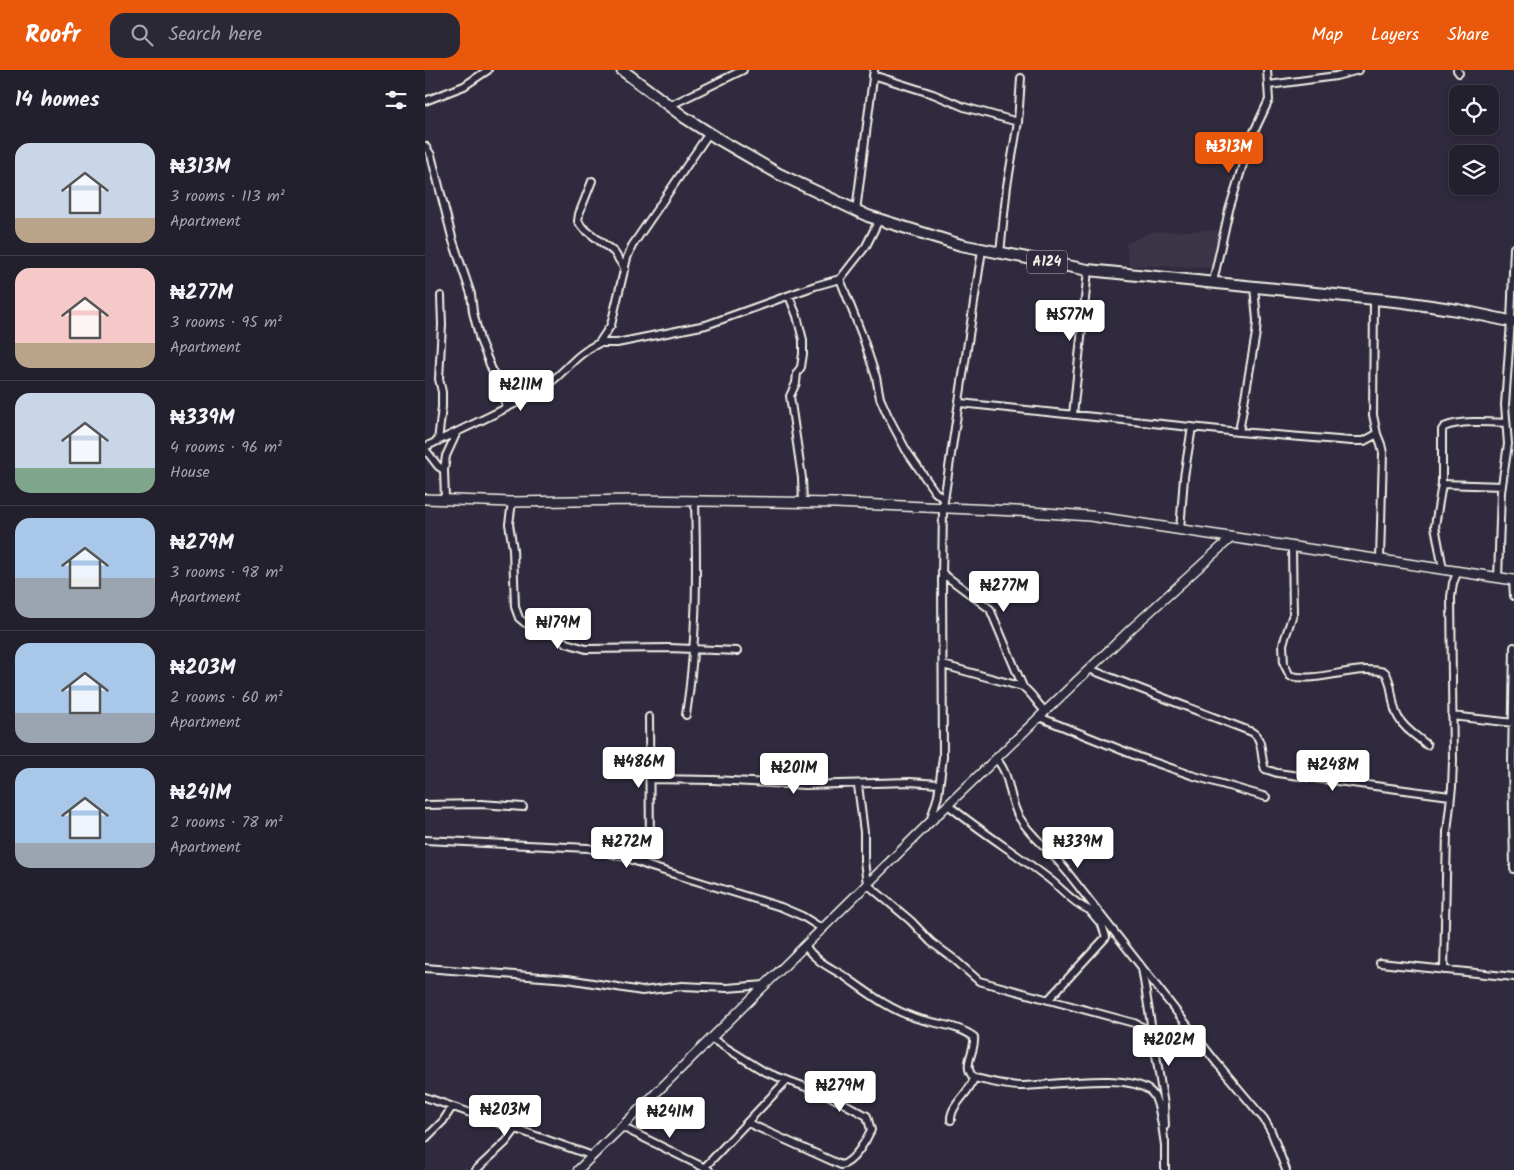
<!DOCTYPE html>
<meta charset="utf-8">
<style>
:root{--surface:#23202e;--page:#2b2836;--text:#f1f3f6;--muted:#a3a3aa;--line:#403e4a;--accent:#ea580c}
body{margin:0;font-family:Kalam,sans-serif;background:var(--page);color:var(--text);height:100vh;display:flex;flex-direction:column;font-size:19px;white-space:nowrap}
*{box-sizing:border-box;margin:0}
p{font-size:16px;color:var(--muted)}
.icon{flex:none;width:28px;height:28px;fill:none;stroke:currentColor;stroke-width:2;stroke-linecap:round;stroke-linejoin:round}
.map{position:relative;flex:1;overflow:hidden}
.drawer{display:flex;flex-direction:column;background:var(--surface);width:425px}
.drawer>*{flex:none}
.buttons{position:absolute;left:1024px;top:15px;display:grid;gap:10px}
.buttons a{display:grid;place-items:center;width:50px;height:50px;border-radius:10px;background:var(--surface);box-shadow:0 2px 8px #0003,0 0 0 1px var(--line);font-size:25px}
.price{position:absolute;translate:-50% -42px;padding:0 11px;border-radius:5px;background:#fff;color:#222;font-size:16px;line-height:32px;filter:drop-shadow(0 1px 2px #0008)}
.price::after{content:'';position:absolute;left:50%;top:30px;width:15px;height:11px;margin-left:-8px;background:inherit;clip-path:polygon(0 0,100% 0,50% 100%)}
.price.current{background:var(--accent);color:#fff}
ul{padding:0;list-style:none}
li{display:flex;align-items:center;gap:15px;height:125px;padding:0 15px}
li+li{border-top:1px solid var(--line)}
li span{display:grid;place-items:center;flex:none;width:140px;height:100px;border-radius:15px;color:#555}
li>.icon{margin-inline-start:auto}
span .icon{width:60px;height:60px;fill:#fffc;stroke-width:1}
li b{font-size:21px}
h2{display:flex;justify-content:space-between;align-items:center;height:60px;padding:0 15px;font-size:21px}
header{display:flex;align-items:center;gap:30px;box-sizing:border-box;height:70px;padding:0 25px;background:var(--accent);color:#fff}
header strong{font-size:24px}
nav{display:flex;gap:28px;margin-inline-start:auto;font-size:18px}
.search{width:350px;height:45px;background:var(--page);display:flex;align-items:center;gap:12px;box-sizing:border-box;padding:0 18px;border-radius:15px;color:var(--muted);font-size:19px}
main{display:flex;flex:1;min-height:0}
.map>svg:first-child{display:block}
.built{fill:#3b3647}
.lines{fill:none;stroke-linecap:round;stroke-linejoin:round}
.minor-casing{stroke:#f4f1e8;stroke-width:10}
.tertiary-casing{stroke:#f4f1e8;stroke-width:11}
.secondary-casing{stroke:#f4f1e8;stroke-width:12}
.trunk-casing{stroke:#f4f1e8;stroke-width:14}
.minor{stroke:#2f2a3d;stroke-width:6}
.tertiary{stroke:#2f2a3d;stroke-width:8}
.secondary{stroke:#2f2a3d;stroke-width:9}
.trunk{stroke:#2f2a3d;stroke-width:10}
.labels{text-anchor:middle;dominant-baseline:central;stroke-width:5;stroke-linejoin:round;paint-order:stroke}
.shield{fill:#2f2a3d;stroke:#b9b5b5;stroke-width:1}
.shield-label{font-size:14px;font-weight:bold;fill:#f4f1e8}
</style>
<header>
<strong>Roofr</strong>
<div class="search"><svg class="icon" aria-label="search" viewBox="0 0 24 24"><circle cx="10" cy="10" r="6"/><path d="M15 15l6 6"/></svg>Search here</div>
<nav><a>Map</a><a>Layers</a><a>Share</a></nav>
</header>
<main>
<section class="drawer">
<h2>14 homes<svg class="icon" aria-label="filters" viewBox="0 0 24 24"><path d="M4 7h16M4 17h16"/><circle cx="9" cy="7" r="2"/><circle cx="15" cy="17" r="2"/></svg></h2>
<ul>
<li><span style="background:linear-gradient(#c9d6e8 75%,#b9a48a 0)"><svg class="icon" aria-label="home" viewBox="0 0 24 24"><path d="M3 11l9-7 9 7M6 9v11h12V9"/></svg></span><div><b>₦313M</b><p>3 rooms · 113 m²</p><p>Apartment</p></div></li>
<li><span style="background:linear-gradient(#f6c9c9 75%,#b9a48a 0)"><svg class="icon" aria-label="home" viewBox="0 0 24 24"><path d="M3 11l9-7 9 7M6 9v11h12V9"/></svg></span><div><b>₦277M</b><p>3 rooms · 95 m²</p><p>Apartment</p></div></li>
<li><span style="background:linear-gradient(#c9d6e8 75%,#7fa58c 0)"><svg class="icon" aria-label="home" viewBox="0 0 24 24"><path d="M3 11l9-7 9 7M6 9v11h12V9"/></svg></span><div><b>₦339M</b><p>4 rooms · 96 m²</p><p>House</p></div></li>
<li><span style="background:linear-gradient(#a9c7e8 60%,#9aa5b1 0)"><svg class="icon" aria-label="home" viewBox="0 0 24 24"><path d="M3 11l9-7 9 7M6 9v11h12V9"/></svg></span><div><b>₦279M</b><p>3 rooms · 98 m²</p><p>Apartment</p></div></li>
<li><span style="background:linear-gradient(#a9c7e8 70%,#9aa5b1 0)"><svg class="icon" aria-label="home" viewBox="0 0 24 24"><path d="M3 11l9-7 9 7M6 9v11h12V9"/></svg></span><div><b>₦203M</b><p>2 rooms · 60 m²</p><p>Apartment</p></div></li>
<li><span style="background:linear-gradient(#a9c7e8 75%,#9aa5b1 0)"><svg class="icon" aria-label="home" viewBox="0 0 24 24"><path d="M3 11l9-7 9 7M6 9v11h12V9"/></svg></span><div><b>₦241M</b><p>2 rooms · 78 m²</p><p>Apartment</p></div></li>
</ul>
</section>
<div class="map">
<svg width="1089" height="1100" viewBox="0 0 1089 1100">
<rect width="100%" height="100%" fill="#2f2a3d"/>
<filter id="ink" filterUnits="userSpaceOnUse"><feTurbulence type="fractalNoise" baseFrequency=".02" numOctaves="2"/><feDisplacementMap in="SourceGraphic" scale="10" xChannelSelector="R" yChannelSelector="G"/><feConvolveMatrix kernelMatrix="1 2 1 2 8 2 1 2 1" color-interpolation-filters="sRGB"/></filter>
<g filter="url(#ink)">
<path class="built" d="M793,160l-5,38 -84,-3 -3,-21 25,-12z"/>
<g class="lines">
<g class="minor-casing">
<path id="minor" d="M1032,0l2,3
M448,5l60,19 31,13 54,15
M844,15l67,-9 23,-6
M0,31l39,-15 24,-16
M244,36l74,-36
M284,63l-77,113 -5,12 -16,67 -12,18h18l89,-18 109,-39 25,-7
M0,76l6,9 22,86 18,53 2,18 7,28 27,67
M167,111l-13,33 -1,7 4,6 32,25 11,17
M431,141l18,-141
M454,150l-13,26 -26,33 22,56 14,42 4,21 8,18 18,34 29,42 9,7
M575,183l7,-67 11,-64 3,-44
M788,212l16,-72 22,-72 18,-38 -2,-30
M364,226l8,20 6,24v14l-2,13 -4,6 -1,10 -6,13 12,82 1,24
M949,230l-1,115 4,19 4,10 2,9 -3,106
M535,333l279,29 112,9h13l13,-7
M648,345l15,-145
M814,362l17,-99 1,-12 -3,-35
M13,371l4,-34v-15l-3,-13 3,-54 -1,-29
M0,377c29,-14 58,-27 87,-42 10,-5 21,-10 30,-16 22,-15 32,-34 57,-46
M0,379l13,17 6,4
M1017,414l60,2
M20,429l-1,-29 2,-14 11,-24
M87,432l-3,22 4,25 2,58 4,11 6,5 25,7 16,13 20,6 84,-1 67,3
M755,460l4,-53 8,-50
M867,478l1,66 -10,30 1,20 6,12c31,7 63,-12 95,-4 9,13 5,31 13,45 6,12 19,19 29,28
M1018,499l-8,-43 7,-42v-54l2,-3c16,-7 44,-5 62,-4
M517,503l48,36 33,78
M1073,508l3,-86 7,-48 -3,-39 6,-84 3,-73
M1088,510l1,16
M1089,577l-2,114 2,108
M518,595l80,22c10,7 13,16 22,24
M664,599l163,63c12,7 8,25 13,37l12,4 173,23
M261,645c11,-71 11,-142 9,-214
M1027,646l62,7
M614,647l100,40 52,18 75,22
M571,689c15,15 12,39 23,58 9,15 19,23 31,35 6,6 12,14 18,21l148,189 48,57 7,12 15,39
M225,709l63,1 92,5 105,-3 29,2
M433,715l6,47v29l3,23 44,37 20,21 23,17 25,22 155,42 10,5 9,7
M0,735l56,-1 42,3
M523,735c31,25 64,46 96,70 21,15 29,31 56,39
M505,752l8,-26 5,-39 -1,-177 1,-73 39,-257
M0,770l163,8 37,9 26,10 130,40 21,9 21,13
M216,793l9,-16 -1,-130
M380,876c13,18 28,22 45,34 21,15 41,30 66,38 19,6 42,7 58,19 2,15 -13,28 0,41 15,3 31,8 46,8 30,0 111,-15 132,7 8,8 11,40 13,52
M955,893l134,14
M0,898l143,11 74,12 40,-5 45,2 38,-3
M717,898l22,137 1,21
M1019,900l3,-138 5,-45 1,-26 -2,-164 2,-14 5,-12
M623,930l58,-63 -4,-12 -11,-13
M287,969l53,33 65,24 37,20 4,14c-5,11 -18,33 -30,35l-93,-42
M0,1027l168,59
M526,1050c-1,-15 19,-27 23,-42
M197,1057l87,43
M0,1069l18,-18 9,-14
M740,1071v29
M279,1098l83,-88
M51,1100l30,-28 10,-13"/>
</g>
<g class="tertiary-casing">
<path id="tertiary" d="M153,1100l351,-347 203,-195 99,-90"/>
</g>
<g class="secondary-casing">
<path id="secondary" d="M0,429l87,3 121,-2 202,3 181,8 74,5 424,64"/>
</g>
<g class="trunk-casing">
<path id="trunk" d="M197,0l62,47 36,23 59,34 89,42 93,29 127,25 316,32 54,8 56,12"/>
</g>
<use href="#minor" class="minor"/>
<use href="#tertiary" class="tertiary"/>
<use href="#secondary" class="secondary"/>
<use href="#trunk" class="trunk"/>
</g>
</g>
<g class="labels">
<rect class="shield" x="602" y="180.5" width="40" height="23" rx="4"/>
<g class="shield-label">
<text x="622" y="192">A124</text>
</g>
</g>
</svg>
<div class="buttons">
<a><svg class="icon" aria-label="locate" viewBox="0 0 24 24"><circle cx="12" cy="12" r="6"/><path d="M12 2v4M12 18v4M2 12h4M18 12h4"/></svg></a>
<a><svg class="icon" aria-label="layers" viewBox="0 0 24 24"><path d="M12 4l9 5-9 5-9-5zM3 14l9 5 9-5"/></svg></a>
</div>
<b class="price current" style="left:804px;top:104px">₦313M</b>
<b class="price" style="left:645px;top:272px">₦577M</b>
<b class="price" style="left:96px;top:342px">₦211M</b>
<b class="price" style="left:579px;top:543px">₦277M</b>
<b class="price" style="left:133px;top:580px">₦179M</b>
<b class="price" style="left:214px;top:719px">₦486M</b>
<b class="price" style="left:908px;top:722px">₦248M</b>
<b class="price" style="left:369px;top:725px">₦201M</b>
<b class="price" style="left:202px;top:799px">₦272M</b>
<b class="price" style="left:653px;top:799px">₦339M</b>
<b class="price" style="left:744px;top:997px">₦202M</b>
<b class="price" style="left:415px;top:1043px">₦279M</b>
<b class="price" style="left:80px;top:1067px">₦203M</b>
<b class="price" style="left:245px;top:1069px">₦241M</b>
</div>
</main>
